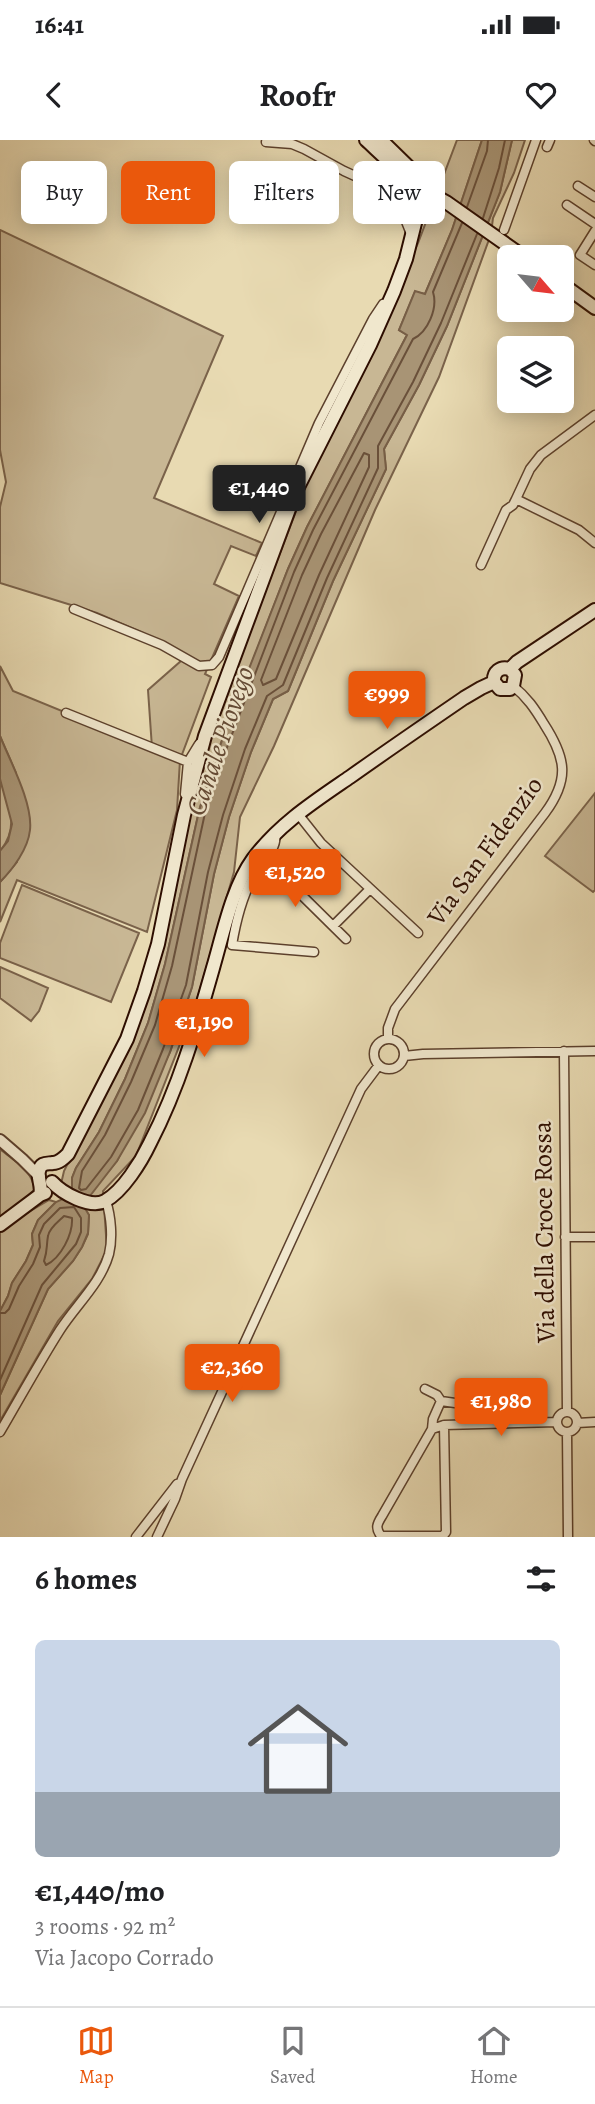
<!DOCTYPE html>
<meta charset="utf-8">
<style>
:root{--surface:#fff;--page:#f2f2f2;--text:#202124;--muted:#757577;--line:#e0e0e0;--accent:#ea580c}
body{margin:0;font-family:Alegreya,serif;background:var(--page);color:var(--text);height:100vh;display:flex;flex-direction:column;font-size:26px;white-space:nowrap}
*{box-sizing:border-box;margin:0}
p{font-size:23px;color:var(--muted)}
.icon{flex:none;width:38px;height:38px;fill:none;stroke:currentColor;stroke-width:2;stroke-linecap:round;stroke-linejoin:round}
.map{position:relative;height:1397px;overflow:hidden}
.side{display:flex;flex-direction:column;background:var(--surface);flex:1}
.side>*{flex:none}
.top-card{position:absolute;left:21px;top:21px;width:553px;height:63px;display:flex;gap:14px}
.needle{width:46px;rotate:118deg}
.controls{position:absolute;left:497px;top:105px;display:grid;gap:14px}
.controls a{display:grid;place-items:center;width:77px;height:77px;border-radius:10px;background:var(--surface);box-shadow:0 4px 18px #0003;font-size:35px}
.price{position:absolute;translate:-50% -60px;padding:0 16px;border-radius:7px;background:var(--accent);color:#fff;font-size:23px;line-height:46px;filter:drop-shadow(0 2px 4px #0008)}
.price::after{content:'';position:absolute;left:50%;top:42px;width:21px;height:16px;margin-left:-10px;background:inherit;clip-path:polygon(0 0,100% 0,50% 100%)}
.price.on{background:#222;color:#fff}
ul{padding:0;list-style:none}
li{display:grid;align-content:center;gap:14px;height:371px;padding:0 35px}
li+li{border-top:2px solid var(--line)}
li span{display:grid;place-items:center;height:217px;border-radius:10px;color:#555}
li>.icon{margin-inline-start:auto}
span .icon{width:126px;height:126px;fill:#fffc;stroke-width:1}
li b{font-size:30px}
h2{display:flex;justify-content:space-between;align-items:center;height:84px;padding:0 35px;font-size:30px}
.chip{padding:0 24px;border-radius:10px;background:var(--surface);box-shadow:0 4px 18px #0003;font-size:24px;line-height:63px}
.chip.on{background:var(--accent);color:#fff}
.status{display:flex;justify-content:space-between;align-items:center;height:49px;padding:0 35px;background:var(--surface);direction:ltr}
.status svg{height:19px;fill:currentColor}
header{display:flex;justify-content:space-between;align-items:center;height:91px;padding:0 35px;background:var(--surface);font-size:32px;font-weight:600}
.tabs{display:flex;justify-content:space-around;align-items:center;height:98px;border-top:2px solid var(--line);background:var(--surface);font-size:19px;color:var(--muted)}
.tabs a{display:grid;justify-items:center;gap:4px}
.tabs .on{color:var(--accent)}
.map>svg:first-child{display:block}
.green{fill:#c8b794;stroke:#7a624a;stroke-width:2}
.water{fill:#a89475;stroke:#775e46;stroke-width:2}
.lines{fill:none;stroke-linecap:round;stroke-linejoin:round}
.shore{stroke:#6a503a;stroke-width:2}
.minor-casing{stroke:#5c402c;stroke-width:11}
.tertiary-casing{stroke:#5c402c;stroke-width:14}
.secondary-casing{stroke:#2d0d00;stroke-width:16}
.minor{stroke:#f0e7cd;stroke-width:8}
.tertiary{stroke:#f0e7cd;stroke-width:10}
.secondary{stroke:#f0e7cd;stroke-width:12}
.labels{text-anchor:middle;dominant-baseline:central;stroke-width:5;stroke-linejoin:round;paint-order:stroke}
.street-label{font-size:26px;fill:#2d0d00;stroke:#f0e7cd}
.water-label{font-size:28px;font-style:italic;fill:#644a35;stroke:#f0e7cd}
</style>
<div class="status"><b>16:41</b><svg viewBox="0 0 49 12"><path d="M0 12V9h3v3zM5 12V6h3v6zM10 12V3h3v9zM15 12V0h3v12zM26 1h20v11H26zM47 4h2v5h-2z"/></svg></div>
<header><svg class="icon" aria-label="back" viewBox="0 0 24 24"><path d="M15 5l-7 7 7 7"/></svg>Roofr<svg class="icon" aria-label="heart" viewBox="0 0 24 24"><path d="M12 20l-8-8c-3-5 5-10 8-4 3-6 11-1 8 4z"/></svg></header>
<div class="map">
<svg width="595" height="1397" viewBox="0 0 595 1397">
<rect width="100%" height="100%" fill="#e8dab2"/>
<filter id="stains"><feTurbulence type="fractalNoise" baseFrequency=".00286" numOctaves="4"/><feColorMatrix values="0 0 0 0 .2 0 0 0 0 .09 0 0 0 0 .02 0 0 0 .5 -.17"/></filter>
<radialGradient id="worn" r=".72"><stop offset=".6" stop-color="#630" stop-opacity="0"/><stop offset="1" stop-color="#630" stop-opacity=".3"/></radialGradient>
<path class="green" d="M457,0h25l-30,90 -27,64 -10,-2 -16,38 8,5 -100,192 -19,42 -77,200 -12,42 -34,153 -17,59 -23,56 -26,53 -23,36 -4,10v11l-11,-5 3,-13 66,-131 55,-226 28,-86 95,-248 110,-237z
M512,0h13l-11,33 -21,45 -2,16 -52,143 -64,133 -101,236 -34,71 -6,55 -39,134 -59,150 -33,35 4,59 -15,29 -34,42 -58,100v-26l48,-106 25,-28 9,-14 6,-13 1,-19 -9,-11 37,-43 53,-109 22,-65 22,-113 15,-57 22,-65 22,-53 15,-8 45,-110 53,-112 -2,-20 35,-64 28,-59 53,-134z
M0,90l223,106 -69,162 108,45 -6,13 -25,-10 -17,38 25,12 -34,78 6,3 -31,83 -3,50 -30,122 -130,-52 -17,42v-40l17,-20 -1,-89 -16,-37v-70l13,25 139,57 -4,-58 34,-30 -39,-27 -46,-20 -97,-30v-76l6,-25 -6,-32z
M0,639c9,27 20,48 0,72z
M595,653v97l-2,2 -48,-36z
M22,745l117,48 -28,69 -111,-44v-15z
M0,827l48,21 -9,23 -8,10 -31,-23z
M0,1009c14,12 34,22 34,41l-23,23 -11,7z
M49,1060l7,2 -18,18 -6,14 1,11 -7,16 -14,22 -4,13 -8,15v-82z"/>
<path class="water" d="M482,0h30l-12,52 -53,134 -28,59 -35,64 2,20 -53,112 -45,110 -15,8 -22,53 -22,65 -15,57 -22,113 -22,65 -25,61 -28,48 -34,44 6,10 -1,18 -6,14 -9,14 -25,28 -48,106v-84l8,-15 4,-13 14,-22 7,-16 -1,-11 6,-14 18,-18 9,-4 7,-9v-11l4,-10 23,-36 26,-53 23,-56 17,-59 34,-153 28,-86 61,-156 19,-42 100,-192 -8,-5 16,-39 10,3 27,-64z
M0,596c10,25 33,67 30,94 -2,19 -17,39 -30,52v-31l8,-10 4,-17 -12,-45z"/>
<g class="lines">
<path class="shore" d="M467,67l20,-56 1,-11
M483,78l16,-50 6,-28
M462,83l-29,69c5,16 -5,40 -20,47l-100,191 -19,42 -76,199 -13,42 -33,153 -17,59 -24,57 -26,53 -23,36 -3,17 2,2 5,-1 25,-32 27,-47 25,-61 23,-64 22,-113 15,-57 22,-66 22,-53 16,-11 44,-107 51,-110v-22l35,-64 28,-59 36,-89
M364,313l5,2v12l-50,108 -43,104 -13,6 -2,-5 41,-105 19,-41z
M64,1076l8,2c1,16 -11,40 -26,47l-2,-4c4,-12 2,-14 4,-25 1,-8 11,-15 16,-20z
M0,1173h5l4,-4 10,-23 14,-22 7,-17 -1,-12 5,-11 16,-16 14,-1 7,11v14l-5,12 -34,41 -42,95"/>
<g class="minor-casing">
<path id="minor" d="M594,0l1,1
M266,2l26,2 12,5 40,22 55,25 10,3 5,-2
M547,7l3,-7
M578,46l17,11
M389,54l12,15 10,25
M567,65l28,19
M504,90l32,-90
M595,91l-15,24 15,10
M595,275l-54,40 -11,14 -14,30 63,31 16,13
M481,425l25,-55 7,-5 3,-6
M74,469l88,36 37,21 13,-1 7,-8 100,-234 54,-104 10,-15
M66,573l122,49
M185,654l3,-32 11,-18
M298,674l23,29 97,90
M275,695c3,12 -12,26 -19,37 -13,21 -20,49 -24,73l82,7
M265,719l81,80
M333,786l37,-37
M388,898v-10l7,-19 150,-196c25,-34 21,-55 -1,-89 -9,-15 -17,-27 -31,-38
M374 914a15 15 0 1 1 30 0a15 15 0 1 1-30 0Z
M564,911l3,361
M404,916l19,-2 172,-3
M565,1097h30
M425,1249l12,6 4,6 -8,18 -1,10
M441,1261l21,3
M557 1282a10 10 0 1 1 20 0a10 10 0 1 1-20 0Z
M577,1283l18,-1
M444,1285l2,107 -3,4h-62c-6,-8 -4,-12 1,-20l50,-87z
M444,1285l113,-3
M0,1292c20,-34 39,-69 60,-102 16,-25 41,-47 49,-76 4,-16 2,-38 -3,-53
M567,1292l1,105
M136,1397l41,-53
M157,1397l18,-38 7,-20 179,-390 18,-24"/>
</g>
<g class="tertiary-casing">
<path id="tertiary" d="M0,1000l22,19 18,18"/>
</g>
<g class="secondary-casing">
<path id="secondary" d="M366,0c19,18 41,35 49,59l5,4
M381,0l44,43 7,5 1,7
M433,55l13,7 78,55
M562,144l33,24
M494,542c-1,-10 6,-16 16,-13l7,-7 78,-52
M494,542l6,7h10l3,-3 2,-11 -5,-6
M52,1042c10,11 38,27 53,19 18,-10 36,-39 45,-58 29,-56 46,-115 63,-175 10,-34 19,-80 40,-109 26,-35 62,-58 97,-82 38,-27 76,-53 114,-79l17,-10 13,-6
M40,1055c3,-9 -3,-16 -1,-24 2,-9 8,-7 14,-8 6,0 11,-5 15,-9l59,-115 17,-48 14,-47 26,-129 21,-79 90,-243 75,-148 24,-54 12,-32 14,-56
M0,1085l40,-30 5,-2"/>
</g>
<use href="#minor" class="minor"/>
<use href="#tertiary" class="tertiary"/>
<use href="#secondary" class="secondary"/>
</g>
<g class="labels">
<g class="street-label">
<text transform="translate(485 711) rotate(-54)">Via San Fidenzio</text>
<text transform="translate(544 1092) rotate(-91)">Via della Croce Rossa</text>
</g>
<g class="water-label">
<text transform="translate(220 601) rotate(-71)">Canale Piovego</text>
</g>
</g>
<rect width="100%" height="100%" filter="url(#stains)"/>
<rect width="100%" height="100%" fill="url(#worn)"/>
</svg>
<div class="controls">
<a><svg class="needle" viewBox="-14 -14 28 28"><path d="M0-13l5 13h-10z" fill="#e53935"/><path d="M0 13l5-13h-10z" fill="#757577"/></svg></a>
<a><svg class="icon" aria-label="layers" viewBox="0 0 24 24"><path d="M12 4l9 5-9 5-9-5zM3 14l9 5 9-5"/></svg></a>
</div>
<b class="price on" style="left:259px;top:385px">€1,440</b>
<b class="price" style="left:387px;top:591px">€999</b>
<b class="price" style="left:295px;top:769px">€1,520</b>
<b class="price" style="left:204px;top:919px">€1,190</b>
<b class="price" style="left:232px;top:1264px">€2,360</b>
<b class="price" style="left:501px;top:1298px">€1,980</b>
<div class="top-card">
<a class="chip">Buy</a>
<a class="chip on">Rent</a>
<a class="chip">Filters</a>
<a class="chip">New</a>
</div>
</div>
<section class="side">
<h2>6 homes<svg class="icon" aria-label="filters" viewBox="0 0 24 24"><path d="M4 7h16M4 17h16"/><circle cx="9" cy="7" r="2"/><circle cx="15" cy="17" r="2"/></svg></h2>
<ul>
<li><span style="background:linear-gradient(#c9d6e8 70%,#9aa5b1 0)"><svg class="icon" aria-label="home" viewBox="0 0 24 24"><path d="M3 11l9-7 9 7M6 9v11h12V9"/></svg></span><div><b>€1,440/mo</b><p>3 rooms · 92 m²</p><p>Via Jacopo Corrado</p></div></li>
</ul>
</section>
<nav class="tabs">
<a class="on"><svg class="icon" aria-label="map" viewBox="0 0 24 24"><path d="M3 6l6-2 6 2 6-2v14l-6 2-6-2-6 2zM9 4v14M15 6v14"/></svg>Map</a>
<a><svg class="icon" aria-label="saved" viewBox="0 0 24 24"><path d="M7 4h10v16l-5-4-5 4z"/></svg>Saved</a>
<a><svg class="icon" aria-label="home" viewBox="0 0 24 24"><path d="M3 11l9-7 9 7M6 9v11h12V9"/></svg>Home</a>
</nav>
